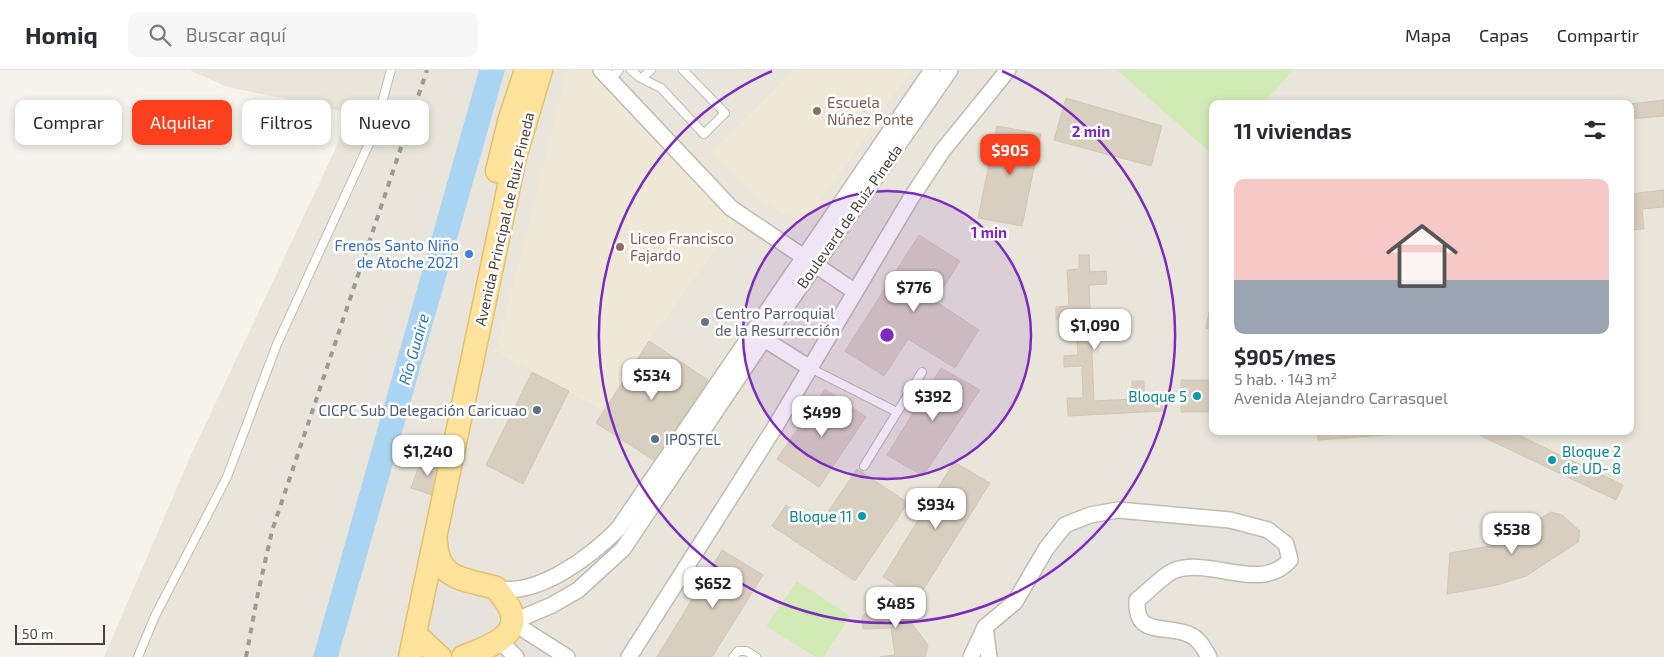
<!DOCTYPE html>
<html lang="es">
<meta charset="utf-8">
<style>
:root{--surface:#fff;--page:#f7f7f7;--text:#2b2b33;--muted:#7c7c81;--line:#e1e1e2;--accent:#fc3f1d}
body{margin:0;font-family:"Exo 2",sans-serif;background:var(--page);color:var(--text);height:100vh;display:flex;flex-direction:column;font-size:19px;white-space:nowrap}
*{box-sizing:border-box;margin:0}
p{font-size:16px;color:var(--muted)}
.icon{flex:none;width:28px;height:28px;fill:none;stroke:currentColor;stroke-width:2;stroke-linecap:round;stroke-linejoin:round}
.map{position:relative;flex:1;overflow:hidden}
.sheet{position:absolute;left:1209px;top:30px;width:425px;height:335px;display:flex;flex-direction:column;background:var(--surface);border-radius:10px;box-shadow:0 2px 8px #0003}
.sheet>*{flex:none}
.top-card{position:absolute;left:15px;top:30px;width:475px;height:45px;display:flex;gap:10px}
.scale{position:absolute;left:15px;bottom:12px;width:90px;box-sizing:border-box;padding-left:5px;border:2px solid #4b4439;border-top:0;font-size:14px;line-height:18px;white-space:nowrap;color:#4b4439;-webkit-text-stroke:4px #fff;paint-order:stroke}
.price{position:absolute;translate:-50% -42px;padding:0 11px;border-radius:10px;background:#fff;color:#222;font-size:16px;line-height:32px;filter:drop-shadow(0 1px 2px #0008)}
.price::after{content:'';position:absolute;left:50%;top:30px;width:15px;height:11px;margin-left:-8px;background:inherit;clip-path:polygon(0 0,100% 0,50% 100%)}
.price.current{background:var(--accent);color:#fff}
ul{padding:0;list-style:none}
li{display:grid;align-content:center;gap:10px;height:265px;padding:0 25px}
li+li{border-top:1px solid var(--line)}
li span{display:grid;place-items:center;height:155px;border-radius:10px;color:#555}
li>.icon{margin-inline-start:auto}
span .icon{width:90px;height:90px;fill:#fffc;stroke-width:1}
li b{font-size:21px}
h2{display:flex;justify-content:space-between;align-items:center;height:60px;padding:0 25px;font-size:21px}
.tag{padding:0 18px;border-radius:10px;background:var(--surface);box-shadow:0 2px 8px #0003;font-size:18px;line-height:45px}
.tag.current{background:var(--accent);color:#fff}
header{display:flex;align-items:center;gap:30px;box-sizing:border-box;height:70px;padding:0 25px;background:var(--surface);border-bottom:1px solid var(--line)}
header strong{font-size:24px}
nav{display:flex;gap:28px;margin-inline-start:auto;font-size:18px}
.search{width:350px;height:45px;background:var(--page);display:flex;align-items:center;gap:12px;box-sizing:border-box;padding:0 18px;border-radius:10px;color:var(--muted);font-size:19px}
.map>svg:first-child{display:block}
.residential{fill:#eae5da;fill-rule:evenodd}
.industrial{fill:#e6e2dd}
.education{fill:#efe8d6}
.green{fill:#d2eab5}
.water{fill:#a9d4f2}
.building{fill:#d8cfc1;stroke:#d3c7b4}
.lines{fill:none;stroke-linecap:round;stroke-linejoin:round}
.lane-casing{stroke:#c2bbae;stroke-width:10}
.street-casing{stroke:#c2bbae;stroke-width:18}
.primary-casing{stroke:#e6c16a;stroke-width:25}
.lane{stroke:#fff;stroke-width:8}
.street{stroke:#fff;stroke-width:15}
.primary{stroke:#ffe39c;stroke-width:22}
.rail{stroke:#9a9a9a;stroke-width:4;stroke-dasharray:6 6;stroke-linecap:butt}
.ring{fill:none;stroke:#7b2cbf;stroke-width:2.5}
.education-dot{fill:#8d6e63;stroke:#fff;stroke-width:2}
.shop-dot{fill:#3f7fe0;stroke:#fff;stroke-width:2}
.worship-dot{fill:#6b7280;stroke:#fff;stroke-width:2}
.culture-dot{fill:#0f9aa8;stroke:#fff;stroke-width:2}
.service-dot{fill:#5c6f8a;stroke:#fff;stroke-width:2}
.labels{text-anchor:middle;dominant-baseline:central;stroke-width:5;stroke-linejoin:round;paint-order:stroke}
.education-label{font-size:15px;fill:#785e54;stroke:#fff;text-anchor:start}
.street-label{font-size:15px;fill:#4b4439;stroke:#fff}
.shop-label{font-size:15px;fill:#366cbe;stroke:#fff;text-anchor:end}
.worship-label{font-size:15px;fill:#5b616d;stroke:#fff;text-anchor:start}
.culture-label{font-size:15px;fill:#0d838f;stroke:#fff;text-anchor:end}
.service-label{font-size:15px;fill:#4e5e75;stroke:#fff;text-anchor:end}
.water-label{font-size:16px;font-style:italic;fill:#2e7ab2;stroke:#fff}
.centre{fill:#7b2cbf;stroke:#fff;stroke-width:2.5}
.ring-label{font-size:15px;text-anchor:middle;font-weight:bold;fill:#7b2cbf;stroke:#fff;stroke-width:5;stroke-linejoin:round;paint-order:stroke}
</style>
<header>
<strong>Homiq</strong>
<div class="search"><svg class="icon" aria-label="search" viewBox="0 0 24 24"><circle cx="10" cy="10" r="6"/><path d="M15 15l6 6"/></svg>Buscar aquí</div>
<nav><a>Mapa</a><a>Capas</a><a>Compartir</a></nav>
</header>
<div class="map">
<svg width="1664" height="587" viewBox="0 0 1664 587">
<rect width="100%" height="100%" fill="#f6f3ec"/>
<path class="residential" d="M189,0h1475v587h-1560l87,-202 144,-305 12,-38 -119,-25zM1212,34h418v327h-418z"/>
<path class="industrial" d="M1090,445l140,5 56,24 -3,24 -110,4 -36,28 -1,13 52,20 21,24h-238l44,-55 31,-52z
M468,511l43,32 56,44h-157l22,-61 8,-6z"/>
<path class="education" d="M568,0h22l147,150 -88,121 -45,70 -108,-59z
M795,0h116l-107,154 -49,-26 -45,-45z"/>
<path class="green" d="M1117,0h176l-30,34h-51v50z
M797,511l53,35 -26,41h-8l-50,-31z"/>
<path class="water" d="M479,0h26l-167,587h-25z"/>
<path class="building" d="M1066,28l96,28 -11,40 -97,-26z
M1664,30v16l-34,3 -1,-15z
M997,56l44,8 -19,92 -44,-8z
M1664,120v17l-22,2 2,20 -14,1v-36z
M919,165l41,26 -25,40 44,29 -24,38 -47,-29 -24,37 -39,-25z
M1079,185h10l1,17 16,-1 1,13 -18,1 5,116 39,-2 -1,-18h12v13l18,-1 1,18 -95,5 -1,-18h16l-1,-32 -18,1v-11l14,-1 -2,-37 -20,1v-12l13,-1 -2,-36 12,-1z
M1210,237l2,1v21l-6,-1z
M649,271l59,39 -53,81 -59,-38z
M941,298l39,22 -57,86 -36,-21z
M532,302l37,19 -46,93 -37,-19z
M1181,310h31v32h-31z
M825,319l41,28 -47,70 -42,-28z
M1317,361h82v3l-81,6z
M1483,361h27l113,54 -7,15 -135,-64z
M422,387l24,9 -11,30 -24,-8z
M954,392l36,21 -72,115 -35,-21z
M857,399l51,34 -53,78 -83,-55 14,-21 32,22z
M1551,442l11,3 18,16 -2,11 -52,34 -29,9 -50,9 3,-41 46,-8z
M722,480l41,25 -51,82h-55z
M881,528h10l13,15 24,32 -3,12h-46l16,-2 -4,-27 -28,1 -1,-12z"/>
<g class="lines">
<g class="lane-casing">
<path id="lane" d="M631,0l8,7 22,11 43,46 21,-21 -42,-43
M642,8l9,-8
M610,10l9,-10
M810,298l87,44
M864,396l58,-94
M138,587l17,-41 72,-139 50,-133 96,-209 18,-65
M733,587l5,-6h8l10,6"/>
</g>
<g class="street-casing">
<path id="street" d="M601,0l130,138 123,83
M764,269l46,29
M496,518c41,10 95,-32 122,-59l314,-459
M512,552l40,-17 26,-15 45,-41 141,-210 186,-269
M512,552l55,35
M985,557l4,30
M500,571l16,16
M629,587l146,-230 136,-229 32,-48 65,-80
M971,587l14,-30 30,-25 31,-53 19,-24 25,-10 28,-5 112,10 38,10 18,14 4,16c-30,34 -79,-4 -117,11 -12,6 -25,21 -36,29 -2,38 28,24 51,34 11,4 15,13 21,23"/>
</g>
<g class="primary-casing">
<path id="primary" d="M497,101l13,-53 16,-48
M436,473c2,38 30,36 60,45 5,7 12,15 15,23 10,28 -30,38 -48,46
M415,564l25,23
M410,587l105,-500 26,-87"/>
</g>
<use href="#lane" class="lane"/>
<use href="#street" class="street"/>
<use href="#primary" class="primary"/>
<path class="rail" d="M246,587l12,-64 14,-62 155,-461"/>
</g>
<circle cx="887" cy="265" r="144" fill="#7b2cbf" fill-opacity=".12"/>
<g class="ring">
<circle cx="887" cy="265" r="144"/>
<path d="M1002 1A288 288 0 1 1 772 1"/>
</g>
<g class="education-dot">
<circle cx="817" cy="41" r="5"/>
<circle cx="620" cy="177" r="5"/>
</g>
<circle class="shop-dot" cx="469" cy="184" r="5"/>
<circle class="worship-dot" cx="705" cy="252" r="5"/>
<g class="culture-dot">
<circle cx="1197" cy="326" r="5"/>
<circle cx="1552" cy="390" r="5"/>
<circle cx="862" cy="446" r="5"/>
</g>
<g class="service-dot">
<circle cx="537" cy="340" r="5"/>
<circle cx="655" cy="369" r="5"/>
</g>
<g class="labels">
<g class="education-label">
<text x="827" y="32">Escuela<tspan x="827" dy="17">Núñez Ponte</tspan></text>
<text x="630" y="168">Liceo Francisco<tspan x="630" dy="17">Fajardo</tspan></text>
</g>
<g class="street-label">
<text transform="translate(849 146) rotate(-55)">Boulevard de Ruiz Pineda</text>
<text transform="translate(504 149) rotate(-77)">Avenida Principal de Ruiz Pineda</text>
</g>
<g class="shop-label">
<text x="459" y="175">Frenos Santo Niño<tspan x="459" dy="17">de Atoche 2021</tspan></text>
</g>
<g class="worship-label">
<text x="715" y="243">Centro Parroquial<tspan x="715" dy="17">de la Resurrección</tspan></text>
</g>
<g class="culture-label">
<text x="1187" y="326">Bloque 5</text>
<text x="1562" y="381" text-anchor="start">Bloque 2<tspan x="1562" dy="17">de UD- 8</tspan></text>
<text x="852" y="446">Bloque 11</text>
</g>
<g class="service-label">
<text x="527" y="340">CICPC Sub Delegación Caricuao</text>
<text x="665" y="369" text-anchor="start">IPOSTEL</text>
</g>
<g class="water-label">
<text transform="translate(413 279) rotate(-74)">Río Guaire</text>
</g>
</g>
<circle cx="887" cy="265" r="8" class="centre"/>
<g class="ring-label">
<text x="1091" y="67">2 min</text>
<text x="989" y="168">1 min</text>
</g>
</svg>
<div class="scale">50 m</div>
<b class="price current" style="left:1010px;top:106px">$905</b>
<b class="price" style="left:914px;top:243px">$776</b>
<b class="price" style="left:1095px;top:281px">$1,090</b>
<b class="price" style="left:652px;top:331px">$534</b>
<b class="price" style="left:933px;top:352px">$392</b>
<b class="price" style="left:822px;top:368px">$499</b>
<b class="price" style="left:428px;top:407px">$1,240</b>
<b class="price" style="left:936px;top:460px">$934</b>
<b class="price" style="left:1512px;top:485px">$538</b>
<b class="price" style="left:713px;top:539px">$652</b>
<b class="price" style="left:896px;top:559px">$485</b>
<div class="top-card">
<a class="tag">Comprar</a>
<a class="tag current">Alquilar</a>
<a class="tag">Filtros</a>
<a class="tag">Nuevo</a>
</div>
<section class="sheet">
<h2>11 viviendas<svg class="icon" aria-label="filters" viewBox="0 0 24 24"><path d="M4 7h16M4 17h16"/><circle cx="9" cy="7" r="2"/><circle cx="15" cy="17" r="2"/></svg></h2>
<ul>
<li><span style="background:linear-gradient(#f6c9c9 65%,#9aa5b1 0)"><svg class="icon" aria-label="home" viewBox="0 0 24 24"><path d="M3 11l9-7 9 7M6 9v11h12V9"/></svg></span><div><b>$905/mes</b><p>5 hab. · 143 m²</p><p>Avenida Alejandro Carrasquel</p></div></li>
</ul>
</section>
</div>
